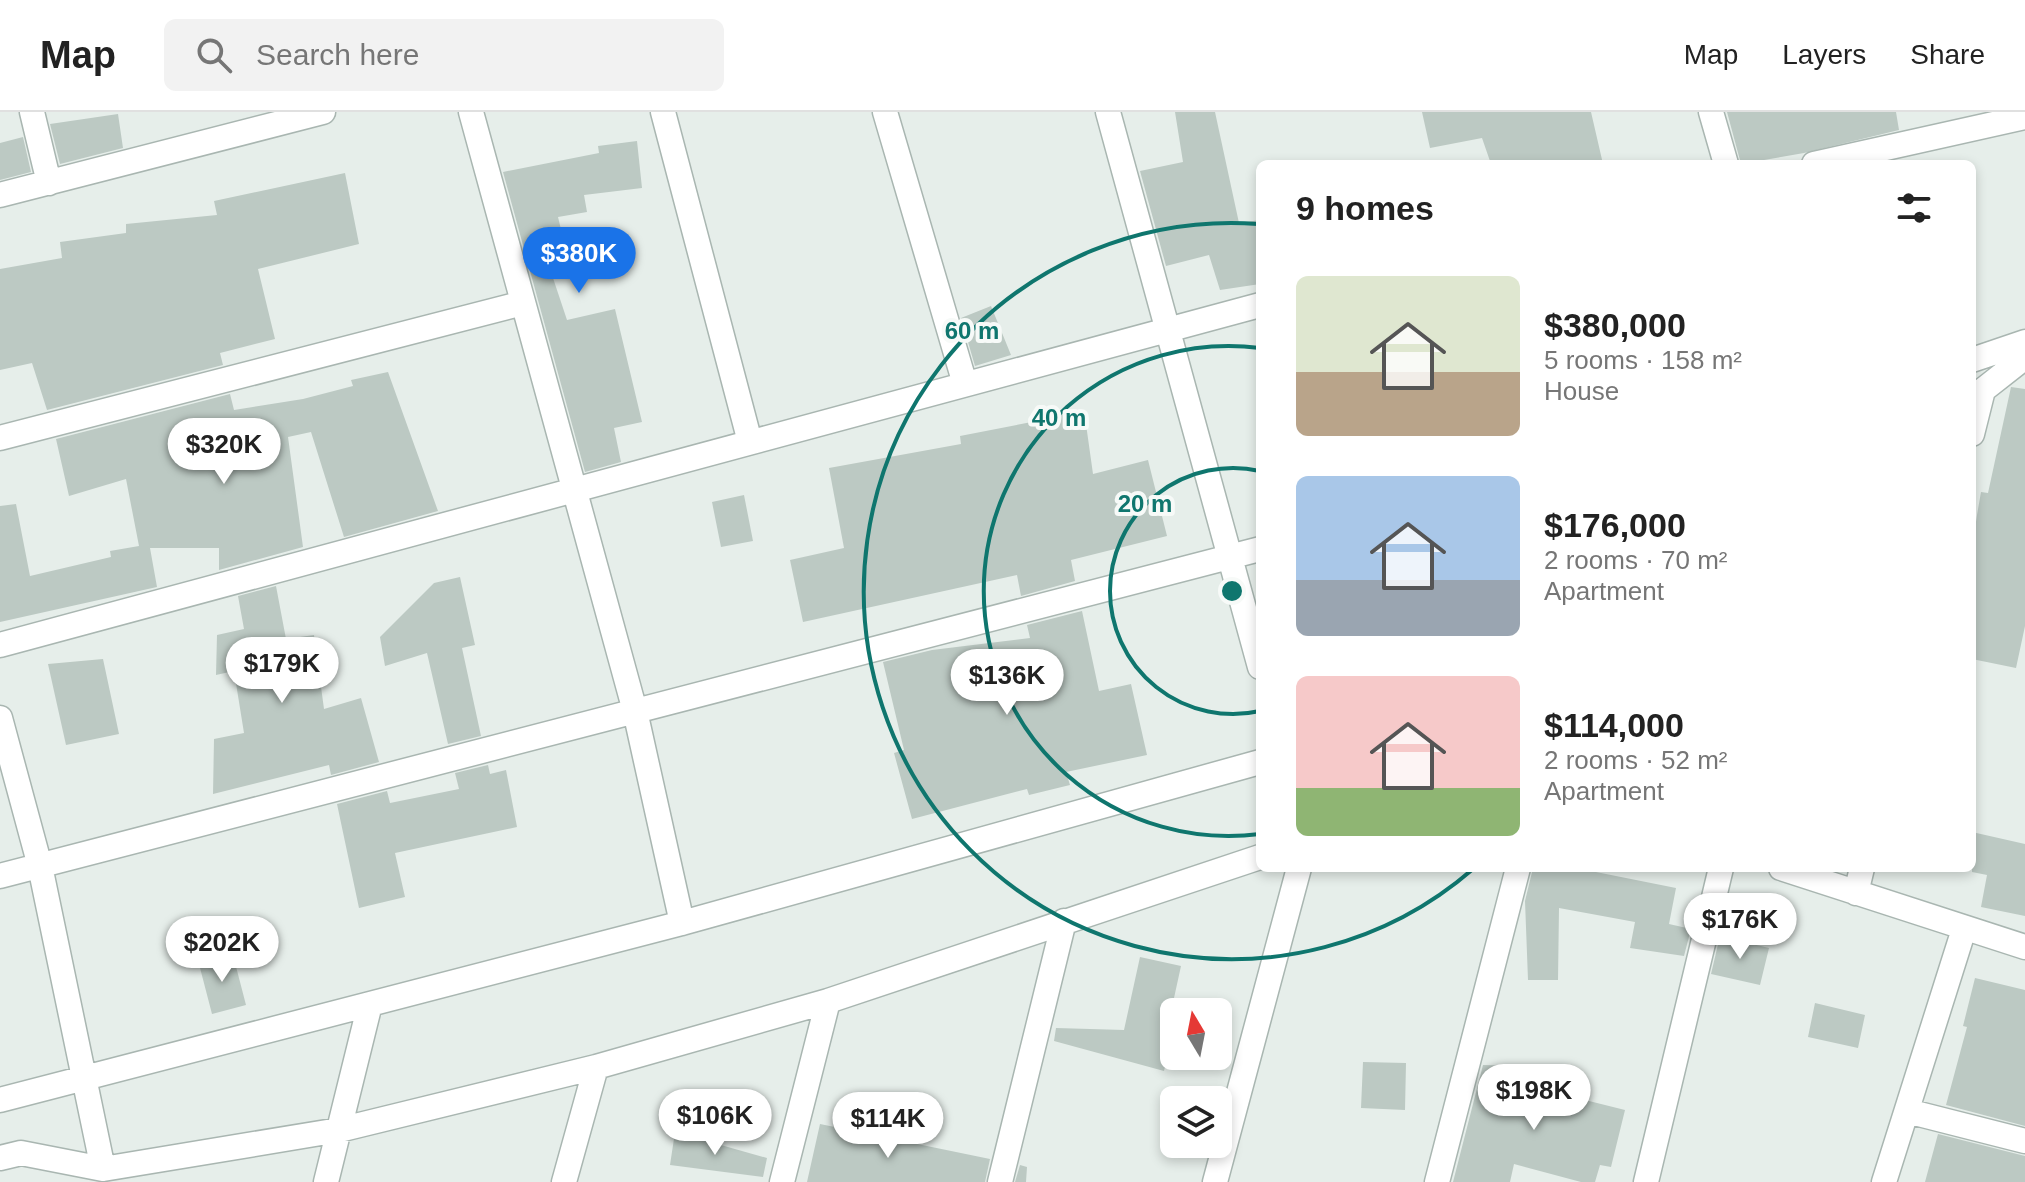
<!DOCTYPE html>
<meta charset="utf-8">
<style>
:root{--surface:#fff;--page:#f2f2f2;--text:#222;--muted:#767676;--line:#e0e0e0;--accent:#1a73e8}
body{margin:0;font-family:Arial,sans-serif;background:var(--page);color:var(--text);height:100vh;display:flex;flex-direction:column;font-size:30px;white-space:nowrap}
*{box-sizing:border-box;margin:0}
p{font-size:26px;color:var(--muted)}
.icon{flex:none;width:44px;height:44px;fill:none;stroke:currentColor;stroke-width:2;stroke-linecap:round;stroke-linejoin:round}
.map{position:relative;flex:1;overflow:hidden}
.panel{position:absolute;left:1256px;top:48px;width:720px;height:712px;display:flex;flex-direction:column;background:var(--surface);border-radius:12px;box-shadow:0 4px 12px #0003}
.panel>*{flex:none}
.needle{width:52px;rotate:350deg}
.tools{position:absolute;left:1160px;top:886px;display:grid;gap:16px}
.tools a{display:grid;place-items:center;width:72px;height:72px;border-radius:12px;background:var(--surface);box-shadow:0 4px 12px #0003;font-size:40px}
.price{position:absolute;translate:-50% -68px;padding:0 18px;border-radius:28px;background:#fff;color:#222;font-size:26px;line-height:52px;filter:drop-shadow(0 2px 4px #0008)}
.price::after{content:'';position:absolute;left:50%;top:48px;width:24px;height:18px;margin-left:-12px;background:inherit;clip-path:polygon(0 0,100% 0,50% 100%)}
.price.on{background:var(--accent);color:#fff}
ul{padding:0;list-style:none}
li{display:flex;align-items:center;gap:24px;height:200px;padding:0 40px}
li span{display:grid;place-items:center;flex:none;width:224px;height:160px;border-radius:12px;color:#555}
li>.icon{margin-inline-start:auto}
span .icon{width:96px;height:96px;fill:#fffc;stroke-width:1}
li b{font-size:34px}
h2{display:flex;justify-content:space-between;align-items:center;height:96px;padding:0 40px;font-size:34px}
header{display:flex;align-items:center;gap:48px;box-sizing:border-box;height:112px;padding:0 40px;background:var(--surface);border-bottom:2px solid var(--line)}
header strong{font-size:38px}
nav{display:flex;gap:44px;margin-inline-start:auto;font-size:28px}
.search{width:560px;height:72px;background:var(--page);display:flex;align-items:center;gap:20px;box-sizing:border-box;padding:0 28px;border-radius:12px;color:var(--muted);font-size:30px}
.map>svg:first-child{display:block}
.building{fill:#bcc9c3}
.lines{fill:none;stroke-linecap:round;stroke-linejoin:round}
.minor-casing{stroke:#a9b6b1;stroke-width:27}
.minor{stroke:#fff;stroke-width:24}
.ring{fill:none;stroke:#0f766e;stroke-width:4}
.centre{fill:#0f766e;stroke:#f7faf8;stroke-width:4}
.ring-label{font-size:24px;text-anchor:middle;font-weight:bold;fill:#0f766e;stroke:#f7faf8;stroke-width:8;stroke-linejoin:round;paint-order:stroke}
</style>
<header>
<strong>Map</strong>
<div class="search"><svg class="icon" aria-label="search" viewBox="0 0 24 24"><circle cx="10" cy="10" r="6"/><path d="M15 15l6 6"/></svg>Search here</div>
<nav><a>Map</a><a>Layers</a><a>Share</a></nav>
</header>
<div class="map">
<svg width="2025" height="1070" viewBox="0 0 2025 1070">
<rect width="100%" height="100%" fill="#e6eeea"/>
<path class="building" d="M1175,0h40l24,111 21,-3v64l-40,6 -11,-35 -43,11 -26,-95 43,-9z
M1422,0h169l12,52h-112l-9,-26 -52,10z
M1727,0h169l3,18 -95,23 -63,11z
M118,2l5,34 -63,16 -10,-40z
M23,25l8,35 -31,8v-37z
M637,29l5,47 -58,7 3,17 -29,5 7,29 -21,5 23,69 48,-11 27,113 -28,6 7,34 -36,10 -82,-300 96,-19 -1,-7z
M345,61l14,71 -101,25 17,70 -55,14 3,12 -176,45 -15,-47 -32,7v-101l62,-11 -2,-16 66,-9v-9l91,-9 -3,-14z
M991,194l20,49 -36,11 -14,-48z
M388,260l50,139 -94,26 -33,-105 -23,5 15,110 -84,23v-22h-69l7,39 -157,35v-116l16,-2 14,72 81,-19 -1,-6 29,-5 -13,-67 -57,17 -13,-57 174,-45 4,16 69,-11 50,-13 -2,-6z
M2011,275l14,2v237l-9,42 -44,-9v-110l5,-34 4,-23 7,1z
M1084,298l9,64 55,-14 19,76 -96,24 4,21 -54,15 -4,-21 -214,47 -13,-62 54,-12 -15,-80 132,-24 -1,-8 82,-16 -1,-4z
M744,383l9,46 -32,6 -9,-45z
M460,465l15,68 -13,3 19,88 -33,8 -21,-91 -42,13 -5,-29 54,-54z
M276,474l10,53 28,-4 10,74 37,-11 18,64 -48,13 -2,-10 -116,29 1,-55 30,-6 -10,-62 -18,4 1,-40 27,-6 -6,-33z
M1082,499l17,80 32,-7 16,71 -81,17 4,13 -41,10 -2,-6 -115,30 -18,-66 10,-3 -21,-88 49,-12 98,-12 -3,-13z
M103,547l16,75 -53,11 -18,-81z
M488,653l2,9 16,-4 11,57 -122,26 10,44 -46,11 -22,-104 50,-13 3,12 69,-14 -4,-16z
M1972,720l53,12v72l-44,-9 6,-32 -15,-3z
M1533,756h43l100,20 -7,36 22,5 -7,27 -54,-8 5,-26 -76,-14 -1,72h-30l-3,-79z
M1720,824l49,12 -9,37 -49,-11z
M233,843l13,50 -34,9 -13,-50z
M1140,845l41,9 -7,32v32l-10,41 -110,-30 2,-13 68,2z
M1975,866l50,12v136l-79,-21 21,-78 -4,-1z
M1815,891l50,12 -7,33 -50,-11z
M1363,950l43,1 -1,47 -44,-2z
M1483,953l37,1 -3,17 108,27 -14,57 -11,-2 -5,17h-14l-67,-18 -4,18h-57z
M820,1012l170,35 -5,23h-178z
M675,1020l92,26 -4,19 -93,-12z
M1938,1022l87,22v26h-100z
M1020,1053l7,2 -1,15h-11z"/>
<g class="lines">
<g class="minor-casing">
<path id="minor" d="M32,0l17,71
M471,0l164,599 47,212
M663,0l87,330
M885,0l80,272
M1108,0l152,555
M1711,0l15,52
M1814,52l211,-47
M0,83l323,-83
M1972,248l53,-18
M1972,322l11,-44 42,-33
M0,326l523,-135
M0,533l1260,-340
M0,606l40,148 63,303
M1781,756l244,79
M0,764l1260,-327
M1856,781l6,-25
M0,988l682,-177 578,-161
M1907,999l118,30
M0,1046l21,-5 82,16 236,-39 257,-63 232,-66 432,-144
M326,1070l44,-178
M564,1070l32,-115
M782,1070l46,-181
M1000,1070l64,-261
M1215,1070l84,-314
M1437,1070l81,-314
M1646,1070l75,-314
M1884,1070l80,-253"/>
</g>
<use href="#minor" class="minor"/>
</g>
<g class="ring">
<path d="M1260 599A123 123 0 1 1 1260 359"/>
<path d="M1260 722A245 245 0 1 1 1260 236"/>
<path d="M1473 757A368 368 0 1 1 1258 112"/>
</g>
<circle cx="1232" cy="479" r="12" class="centre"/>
<g class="ring-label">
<text x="972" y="227">60 m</text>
<text x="1059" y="314">40 m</text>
<text x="1145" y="400">20 m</text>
</g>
</svg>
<div class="tools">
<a><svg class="needle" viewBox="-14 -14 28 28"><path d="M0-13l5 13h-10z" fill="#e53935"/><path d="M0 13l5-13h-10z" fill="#767676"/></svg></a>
<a><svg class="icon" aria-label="layers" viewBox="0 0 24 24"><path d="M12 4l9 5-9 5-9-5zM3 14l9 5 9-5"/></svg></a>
</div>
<b class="price on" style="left:579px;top:183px">$380K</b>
<b class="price" style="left:224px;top:374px">$320K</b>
<b class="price" style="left:282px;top:593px">$179K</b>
<b class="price" style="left:1007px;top:605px">$136K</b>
<b class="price" style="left:1740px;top:849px">$176K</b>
<b class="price" style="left:222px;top:872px">$202K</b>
<b class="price" style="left:1534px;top:1020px">$198K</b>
<b class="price" style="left:715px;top:1045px">$106K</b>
<b class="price" style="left:888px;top:1048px">$114K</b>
<section class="panel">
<h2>9 homes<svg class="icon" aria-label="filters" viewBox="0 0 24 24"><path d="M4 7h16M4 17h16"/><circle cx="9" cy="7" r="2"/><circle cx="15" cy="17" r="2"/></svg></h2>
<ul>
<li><span style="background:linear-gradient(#dfe7d0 60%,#b9a48a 0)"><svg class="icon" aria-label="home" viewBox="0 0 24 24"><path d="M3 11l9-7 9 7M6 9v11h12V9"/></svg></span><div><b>$380,000</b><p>5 rooms · 158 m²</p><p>House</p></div></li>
<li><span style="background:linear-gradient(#a9c7e8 65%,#9aa5b1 0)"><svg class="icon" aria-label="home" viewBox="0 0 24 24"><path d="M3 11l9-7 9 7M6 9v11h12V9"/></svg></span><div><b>$176,000</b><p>2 rooms · 70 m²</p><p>Apartment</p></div></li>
<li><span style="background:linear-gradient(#f6c9c9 70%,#8fb573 0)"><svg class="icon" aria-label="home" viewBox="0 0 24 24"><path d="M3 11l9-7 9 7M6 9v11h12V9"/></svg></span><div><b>$114,000</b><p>2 rooms · 52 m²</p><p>Apartment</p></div></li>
</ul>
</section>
</div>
